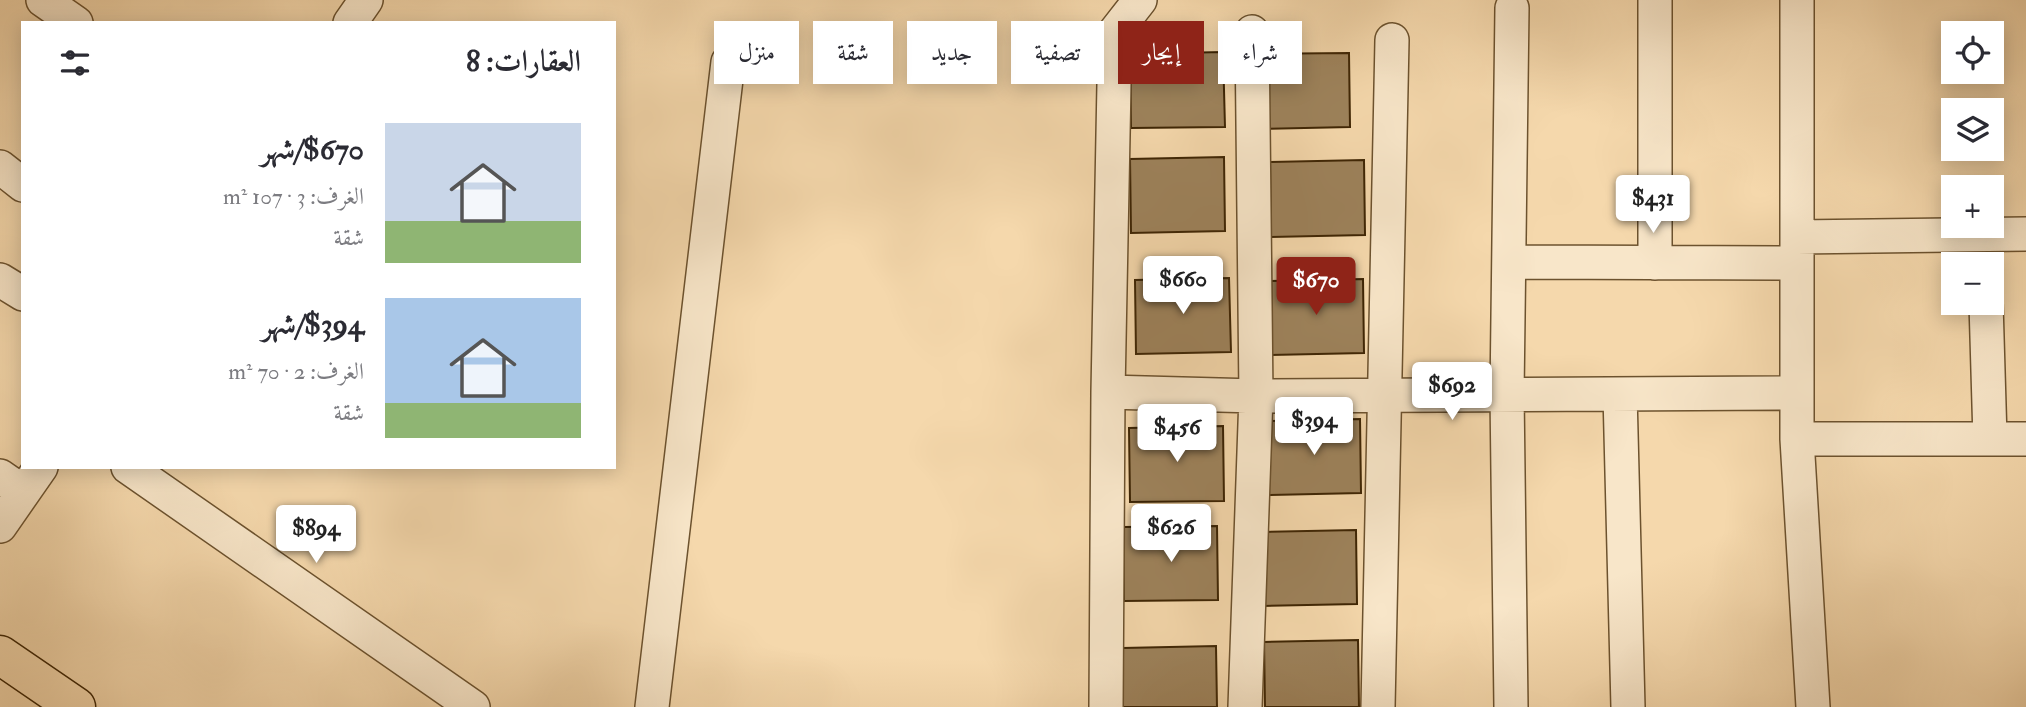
<!DOCTYPE html>
<html lang="ar">
<meta charset="utf-8">
<style>
:root{--surface:#fff;--page:#f7f7f7;--text:#2b2b33;--muted:#7c7c81;--accent:#8f2418}
body{margin:0;font-family:"IM FELL Double Pica",Amiri,serif;background:var(--page);color:var(--text);direction:rtl;height:100vh;display:flex;flex-direction:column;font-size:26px;white-space:nowrap}
*{box-sizing:border-box;margin:0}
p{font-size:23px;color:var(--muted)}
.icon{flex:none;width:38px;height:38px;fill:none;stroke:currentColor;stroke-width:2;stroke-linecap:round;stroke-linejoin:round}
.map{position:relative;flex:1;overflow:hidden;direction:ltr}
.drawer{position:absolute;left:21px;top:21px;width:595px;height:448px;display:flex;flex-direction:column;background:var(--surface);border-radius:0px;box-shadow:0 4px 18px #0003;direction:rtl}
.drawer>*{flex:none}
.guide{position:absolute;left:637px;top:21px;width:665px;height:63px;direction:rtl;display:flex;gap:14px}
.tools{position:absolute;left:1941px;top:21px;display:grid;gap:14px}
.tools a{display:grid;place-items:center;width:63px;height:63px;border-radius:0px;background:var(--surface);box-shadow:0 4px 18px #0003;font-size:35px}
.price{position:absolute;translate:-50% -60px;padding:0 16px;border-radius:7px;background:#fff;color:#222;font-size:23px;line-height:46px;filter:drop-shadow(0 2px 4px #0008)}
.price::after{content:'';position:absolute;left:50%;top:42px;width:21px;height:16px;margin-left:-10px;background:inherit;clip-path:polygon(0 0,100% 0,50% 100%)}
.price.selected{background:var(--accent);color:#fff}
ul{padding:0;list-style:none}
li{display:flex;align-items:center;gap:21px;height:175px;padding:0 35px}
li span{display:grid;place-items:center;flex:none;width:196px;height:140px;border-radius:0px;color:#555}
li>.icon{margin-inline-start:auto}
span .icon{width:84px;height:84px;fill:#fffc;stroke-width:1}
li b{font-size:30px}
h2{display:flex;justify-content:space-between;align-items:center;height:84px;padding:0 35px;font-size:30px}
.tag{padding:0 24px;border-radius:0px;background:var(--surface);box-shadow:0 4px 18px #0003;font-size:24px;line-height:63px}
.tag.selected{background:var(--accent);color:#fff}
.map>svg:first-child{display:block}
.building{fill:#9d825b;stroke:#3e2504;stroke-width:2}
.lines{fill:none;stroke-linecap:round;stroke-linejoin:round}
.minor-casing{stroke:#6c522e;stroke-width:36}
.major-casing{stroke:#3e2504;stroke-width:41}
.minor{stroke:#f8e6c9;stroke-width:33}
.major{stroke:#f5d8ac;stroke-width:38}
</style>
<div class="map">
<svg width="2026" height="707" viewBox="0 0 2026 707">
<rect width="100%" height="100%" fill="#f5d8ac"/>
<filter id="stains"><feTurbulence type="fractalNoise" baseFrequency=".00286" numOctaves="4"/><feColorMatrix values="0 0 0 0 .2 0 0 0 0 .09 0 0 0 0 .02 0 0 0 .5 -.17"/></filter>
<radialGradient id="worn" r=".72"><stop offset=".6" stop-color="#630" stop-opacity="0"/><stop offset="1" stop-color="#630" stop-opacity=".3"/></radialGradient>
<path class="building" d="M1223,52l2,75 -94,1 -1,-74z
M1349,53l1,74 -94,2 -1,-75z
M1224,157l1,74 -94,2 -1,-74z
M1364,160l1,75 -94,2 -1,-75z
M1229,278l2,74 -95,2 -1,-74z
M1363,279l1,74 -94,2 -1,-74z
M1360,419l1,74 -94,2 -1,-74z
M1223,426l1,75 -94,1 -1,-74z
M1217,526l1,74 -94,1 -1,-74z
M1356,530l1,74 -94,2 -1,-74z
M1358,640l1,67h-94l-1,-65z
M1216,646l1,61h-94v-59z"/>
<g class="lines">
<g class="minor-casing">
<path id="minor" d="M43,0l33,23
M1797,0v439l16,268
M350,23l16,-23
M0,167l23,18
M1797,237l229,-3
M1509,262l288,1
M1655,263v-263
M0,280l23,14
M1986,303l4,136
M1108,392l148,4 541,-3
M1620,394l8,313
M1797,439h229
M128,467l345,240
M0,476l23,16
M0,526l41,-59
M652,707l76,-645
M1106,707l2,-315 7,-360 25,-32
M1245,707l11,-311 -4,-364
M1378,707l14,-667
M1511,707l-4,-313 5,-386"/>
</g>
<g class="major-casing">
<path id="major" d="M0,655l76,52"/>
</g>
<use href="#minor" class="minor"/>
<use href="#major" class="major"/>
</g>
<rect width="100%" height="100%" filter="url(#stains)"/>
<rect width="100%" height="100%" fill="url(#worn)"/>
</svg>
<div class="tools">
<a><svg class="icon" aria-label="locate" viewBox="0 0 24 24"><circle cx="12" cy="12" r="6"/><path d="M12 2v4M12 18v4M2 12h4M18 12h4"/></svg></a>
<a><svg class="icon" aria-label="layers" viewBox="0 0 24 24"><path d="M12 4l9 5-9 5-9-5zM3 14l9 5 9-5"/></svg></a>
<a>+</a>
<a>−</a>
</div>
<b class="price" style="left:1653px;top:235px">$431</b>
<b class="price" style="left:1183px;top:316px">$660</b>
<b class="price selected" style="left:1316px;top:317px">$670</b>
<b class="price" style="left:1452px;top:422px">$692</b>
<b class="price" style="left:1314px;top:457px">$394</b>
<b class="price" style="left:1177px;top:464px">$456</b>
<b class="price" style="left:1171px;top:564px">$626</b>
<b class="price" style="left:316px;top:565px">$894</b>
<div class="guide">
<a class="tag">شراء</a>
<a class="tag selected">إيجار</a>
<a class="tag">تصفية</a>
<a class="tag">جديد</a>
<a class="tag">شقة</a>
<a class="tag">منزل</a>
</div>
<section class="drawer">
<h2>العقارات: 8<svg class="icon" aria-label="filters" viewBox="0 0 24 24"><path d="M4 7h16M4 17h16"/><circle cx="9" cy="7" r="2"/><circle cx="15" cy="17" r="2"/></svg></h2>
<ul>
<li><span style="background:linear-gradient(#c9d6e8 70%,#8fb573 0)"><svg class="icon" aria-label="home" viewBox="0 0 24 24"><path d="M3 11l9-7 9 7M6 9v11h12V9"/></svg></span><div><b>$670/شهر</b><p>الغرف: 3 · 107 m²</p><p>شقة</p></div></li>
<li><span style="background:linear-gradient(#a9c7e8 75%,#8fb573 0)"><svg class="icon" aria-label="home" viewBox="0 0 24 24"><path d="M3 11l9-7 9 7M6 9v11h12V9"/></svg></span><div><b>$394/شهر</b><p>الغرف: 2 · 70 m²</p><p>شقة</p></div></li>
</ul>
</section>
</div>
